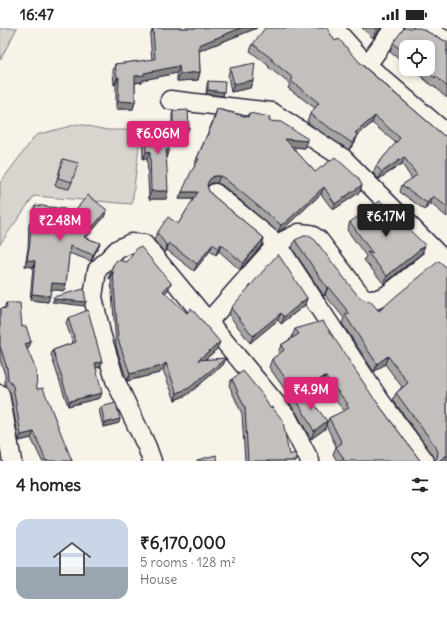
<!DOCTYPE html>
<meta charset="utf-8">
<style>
:root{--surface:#fff;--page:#f6f6f6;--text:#222;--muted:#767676;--accent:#db2777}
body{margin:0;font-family:Delius,sans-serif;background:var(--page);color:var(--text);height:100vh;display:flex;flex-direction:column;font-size:15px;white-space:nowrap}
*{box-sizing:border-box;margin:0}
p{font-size:13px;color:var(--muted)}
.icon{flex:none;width:22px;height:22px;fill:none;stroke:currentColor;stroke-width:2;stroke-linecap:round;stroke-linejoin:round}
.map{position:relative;height:433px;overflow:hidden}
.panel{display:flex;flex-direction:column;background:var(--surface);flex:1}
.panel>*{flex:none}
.controls{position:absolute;left:399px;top:12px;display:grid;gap:8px}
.controls a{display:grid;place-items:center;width:36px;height:36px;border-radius:8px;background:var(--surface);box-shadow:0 2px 6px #0003;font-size:20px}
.price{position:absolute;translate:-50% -34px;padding:0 9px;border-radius:4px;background:var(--accent);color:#fff;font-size:13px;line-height:26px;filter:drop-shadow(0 1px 2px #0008)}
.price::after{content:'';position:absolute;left:50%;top:24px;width:12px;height:9px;margin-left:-6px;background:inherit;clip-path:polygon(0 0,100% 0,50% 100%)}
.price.on{background:#222;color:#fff}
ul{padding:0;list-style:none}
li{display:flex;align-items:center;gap:12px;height:100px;padding:0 16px}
li span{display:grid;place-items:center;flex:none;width:112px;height:80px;border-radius:12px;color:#555}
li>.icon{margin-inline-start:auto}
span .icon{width:48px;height:48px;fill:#fffc;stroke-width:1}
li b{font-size:17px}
h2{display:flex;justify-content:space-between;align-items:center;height:48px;padding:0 16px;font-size:17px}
.status{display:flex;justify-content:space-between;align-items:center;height:28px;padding:0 20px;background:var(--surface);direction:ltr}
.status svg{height:11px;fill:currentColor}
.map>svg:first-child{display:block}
.green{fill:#d8d5cf;stroke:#7d7c85}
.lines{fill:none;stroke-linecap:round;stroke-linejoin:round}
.street-casing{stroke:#22223b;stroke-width:21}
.street{stroke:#f7f3e8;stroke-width:18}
.wall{fill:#a7a4a3;stroke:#22223b}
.shaded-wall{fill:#888684;stroke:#22223b}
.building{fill:#c2bfbd;stroke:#22223b}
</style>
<div class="status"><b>16:47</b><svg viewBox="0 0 49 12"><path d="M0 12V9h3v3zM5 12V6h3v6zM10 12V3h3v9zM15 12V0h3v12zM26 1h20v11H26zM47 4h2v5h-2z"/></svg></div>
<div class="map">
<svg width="447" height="433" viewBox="0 0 447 433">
<rect width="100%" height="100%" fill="#f7f3e8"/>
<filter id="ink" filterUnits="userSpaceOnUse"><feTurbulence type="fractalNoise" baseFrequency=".025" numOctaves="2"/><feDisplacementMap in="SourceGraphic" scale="8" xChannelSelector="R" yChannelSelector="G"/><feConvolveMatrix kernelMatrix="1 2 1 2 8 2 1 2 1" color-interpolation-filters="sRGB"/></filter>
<g filter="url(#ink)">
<path class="green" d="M0,0h17l-17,32z
M78,96l29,6h34l-9,74 -98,-8 -34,48v-61l36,-48z"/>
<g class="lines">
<g class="street-casing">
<path id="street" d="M334,0l33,37 80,69
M423,0l24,13
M367,37l27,-37
M170,72l102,12 71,46 95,96 9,11
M215,165l62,51 102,155 46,62
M208,294l69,-78 22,-11 11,1 9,6 44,58 12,2 12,-5 51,-41
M0,366l12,67
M152,433l-5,-14 -32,-67 -14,-47 -8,-36 4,-27 21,-21 13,-6 13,1 143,173 23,44"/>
</g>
<use href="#street" class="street"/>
</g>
<path class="wall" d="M153,0h104l-58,23 1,21 -2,8 -21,1v-8l-34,7 -1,2 -7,1v19l-2,7h-17v-25l-2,1 -1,-14 2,-7 37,-4 -2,-24z
M362,0h19l-8,10z
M421,1l26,13v56l-14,-13 -1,1 -19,-17h15l-22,-22v15l-1,2 -15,-12 3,-9z
M335,13l108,94 4,2v80l-17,-14 -5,7 -25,-18 2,-7 10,-6 -10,-15 -23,15 -6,-6 3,-7 20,-23 -24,-20 -14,12 -3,7 -6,8 -34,-22 -8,-7 3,-7 5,-6 -27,-20 2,-4 -22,-17 1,-1 -19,-15 3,-7z
M230,40l23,12 -3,8 -19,4 -3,-16z
M208,53l16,11 -1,4 -17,-2 1,-9z
M217,81l30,7 2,-3 20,8 36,27 -13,-1 23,25 47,13 -2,7 -27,18 -12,-16 -38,35 -5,3 -56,-47 -5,-2h-5l-5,3 1,3 3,5 53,44 -2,7 -22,25 -21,-19 -3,4 -6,-4 -16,20 -27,-21 -2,3 -11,-13 3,-7 21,-9 16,-25h-15l16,-33 -1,-1 18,-42z
M173,83l16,17 -2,4h-15v-17z
M145,98l21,32v41h-17l-2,-40h-4l-1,-26z
M63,131l9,23 -3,7 -14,-3z
M35,177l24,24 48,-19 -2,6 -19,22 14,5 -9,18 -22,-8 -3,31 -2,7 -13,-2 -3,13 -18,-2 3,-33 -8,-1 3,-18 1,-23 2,-6h1l1,-8z
M350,194l75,23 -3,8 -38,31 -20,-24 2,-4 -19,-26z
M295,212l63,56 21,15 67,-44h1v194h-13l1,-1 -2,-5 -40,-55 3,-7 6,-6 -17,-23 -11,8 -32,-49 2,-5 -19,-23 -1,1 -32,-48z
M113,237l58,18 -3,7 -3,3 52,56 -12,11 21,-2 -3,7 -36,30 -12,5 -12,-30 -4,3 -32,8 -11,-35 -5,-67h-2l1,-7z
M307,270l-2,7 -24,19 -3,-4 -28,23 -21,-28 2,-7z
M6,275l16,24 7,21 -2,1 10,40 35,72h-30l-11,-23 -12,3 -9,-49 -5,-7v-10l-5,-15v-51l4,-1z
M68,290l34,44 -2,5 -4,1 4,30 -32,8 -17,-51 2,-5 20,-7 -7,-20z
M295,301l78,68 46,62 -82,2 -4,-7 3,-7v-1l-10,-21 3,-7 15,-7 -22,-27 -15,10 18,35 -14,10 -15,-27 -6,-8 2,-4 -23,-33 3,-8 7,-5 -1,-1 3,-8 11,-7v-1z
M232,351l57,76 8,6h-52l-3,-47 -13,-29z
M101,379l18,16 -16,4 -4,-17z"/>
<path class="shaded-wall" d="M241,0h16l-61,24 3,-7z
M378,0h3l-8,10 3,-8z
M179,38l-2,7 -34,7 -1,2 -9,1 2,-7 9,-3z
M200,44l-2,8 -21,1 3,-7z
M119,49l-3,7 -2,1 3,-7z
M253,52l-3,8 -19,4 3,-8z
M208,62l16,2 -1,4 -17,-2z
M118,73l17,1 -2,7h-17z
M375,88l-3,7 -20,17 3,-7z
M173,100h16l-2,4h-15z
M358,107l-3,7 -6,8 3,-7z
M285,111l23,2 -3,7 -23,-2z
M166,122h3l-3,8z
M150,123l-3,8h-4l3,-7z
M404,129l-2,7 -23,15 3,-7z
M214,148h6l-3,7h-5l-5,3v-2l3,-5z
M362,157l-2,7 -27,18 2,-6z
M324,159l-3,7 -38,35 -5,3 3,-7z
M151,163h17l-2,8h-17z
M182,164h16l-3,7h-16z
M433,168l-3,7 -5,7 2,-7z
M107,182l-2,6 -23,27 2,-6z
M264,210l-2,7 -22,25 3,-7z
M100,215l-9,18 2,-6z
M169,215l-2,7 -2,3 2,-7z
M213,216l-3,7 -16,20 3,-7z
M221,216l-2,7 -3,4 2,-7z
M425,217l-3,8 -38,31 3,-8z
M27,232l8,1 -2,6 -8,-1z
M112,244h1l-2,7h-2z
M52,255l14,1 -2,7 -15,-2z
M171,255l-3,7 -7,8 2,-7z
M328,259l-3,8 -1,1 3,-8z
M32,266l18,2 -2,6 -18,-2z
M307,270l-2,7 -24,19 3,-7z
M54,271l32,3 -2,4 -32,-4z
M281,285l-3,7 -28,23 3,-7z
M31,314l-2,6 -6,2 2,-6z
M220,314l-3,7 -21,18 2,-7z
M388,328l-3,8 -11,8 3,-8z
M226,330l-3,7 -36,30 -12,5 2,-7z
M102,334l-2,5 -7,1 2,-5z
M166,335l-3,7 -4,3 -32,8 3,-7z
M325,348l-3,8 -26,17 1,-6z
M102,365l-2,5 -32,8 1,-5z
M120,391l-1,4 -16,4 2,-4z
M327,393l-2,8 -14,10 3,-8z
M34,404l-3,6 -12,3 2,-6z
M447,427v6h-8z"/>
<path class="building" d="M153,0h88l-42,17 1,27 -20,2 -1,-8 -35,7 1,2 -10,1v26l-17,-1 1,-24 -2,1 -2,-14 40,-5z
M265,0h62l8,13 4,-2 24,27 80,69 4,2v70l-14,-11 -6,7 -25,-18 15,-10 -13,-18 -22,15 -6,-6 24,-28 -25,-22 -20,17 3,2 -6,8 -34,-23 -8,-6 9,-11 -28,-22 2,-3 -22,-18h2l-20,-16z
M404,0h16l27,14v45l-11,-11 -1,2 -10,-9h3v-22h-22v7l-13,-11z
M255,35l-2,17 -19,4 -4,-16z
M208,53l17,1 -1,10 -16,-2z
M217,81l31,8 1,-4 21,4 -1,4 12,1 27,17v2l-23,-2 30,33 20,-15 23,21 4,7 -27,19 -11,-17 -38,35 -5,3 -57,-47 -4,-2h-6l-4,3 -3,5 1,5 3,5 53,44 -21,25 -22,-19 -3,4 -5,-4 -16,20 -28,-21 -2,3 -10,-13 11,-16 10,7 20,-32h-16l9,-20 8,-13 -2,-1 17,-38z
M188,82l1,18h-16v-17z
M168,96l1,26h-3l2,41h-17l-1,-40 -4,1 -1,-26z
M63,131l15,4 -6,19 -14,-4z
M88,167l19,15 -23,27 16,6 -7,12 -23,-9 -4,38 -14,-1 -2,13 -18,-2 3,-33 -8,-1 3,-18 1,-23h3l1,-14 30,4 -6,20z
M380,173l45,44 -38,31 -20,-24 6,2 -23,-32z
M304,208h5l6,4 43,56 6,4 7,2 8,9 17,-15 43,-35 7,6h1v188l-8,6h-5l3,-3 1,-6 -2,-5 -40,-54 12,-10 -20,-27 -11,8 -32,-49 5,-1 -22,-27 -1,1 -32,-48z
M138,219h3l30,36 -8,8 24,22 4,-5 29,34 -22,18 28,-2 -37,30 -12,5 -11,-30 -4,3 -32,8 -12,-35 -5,-67h-1l1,-7 4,-5 10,2z
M278,226l29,44 -23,19 -3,-4 -28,23 -22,-28z
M84,261l2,13 -32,-3 -1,-2z
M6,275h14l2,24 4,-1 5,16 -6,2 11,26 1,19 6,-1 29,73h-26l-12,-29 -13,3 -8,-49 -5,-7 -1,-11 -7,-22v-37l7,-1z
M88,282l14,52 -7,1 7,30 -33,8 -16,-51 23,-8 -8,-24z
M323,293l50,76 46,62 2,2h-85l8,-2 -8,-12 6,-4 -13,-25 20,-10 -3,-3 2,-1 -23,-28 -28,19 -25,-36 12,-9 -3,-5 18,-11 -4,-5z
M243,343l19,23 8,14 2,-1 8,10 3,4 6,34 6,-2 2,8h-49l-3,-53 -13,-29z
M305,364l22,29 -13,10 -15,-27 -6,-7z
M116,375l4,16 -15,4 -4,-16z
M216,427l2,6h-21v-1z"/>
</g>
</svg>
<div class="controls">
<a><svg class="icon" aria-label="locate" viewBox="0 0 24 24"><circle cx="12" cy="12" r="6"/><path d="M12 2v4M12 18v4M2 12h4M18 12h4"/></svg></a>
</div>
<b class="price" style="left:158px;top:127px">₹6.06M</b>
<b class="price on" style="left:386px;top:210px">₹6.17M</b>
<b class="price" style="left:60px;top:214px">₹2.48M</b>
<b class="price" style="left:311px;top:383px">₹4.9M</b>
</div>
<section class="panel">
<h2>4 homes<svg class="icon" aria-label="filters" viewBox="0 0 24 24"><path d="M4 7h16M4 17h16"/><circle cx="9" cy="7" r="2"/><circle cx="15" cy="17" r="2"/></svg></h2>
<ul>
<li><span style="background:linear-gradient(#c9d6e8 60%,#9aa5b1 0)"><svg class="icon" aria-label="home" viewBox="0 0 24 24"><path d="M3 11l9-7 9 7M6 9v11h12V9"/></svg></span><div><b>₹6,170,000</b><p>5 rooms · 128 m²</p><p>House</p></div><svg class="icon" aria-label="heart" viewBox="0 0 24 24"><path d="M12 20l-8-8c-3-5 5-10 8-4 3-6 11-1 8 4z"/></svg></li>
</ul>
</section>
